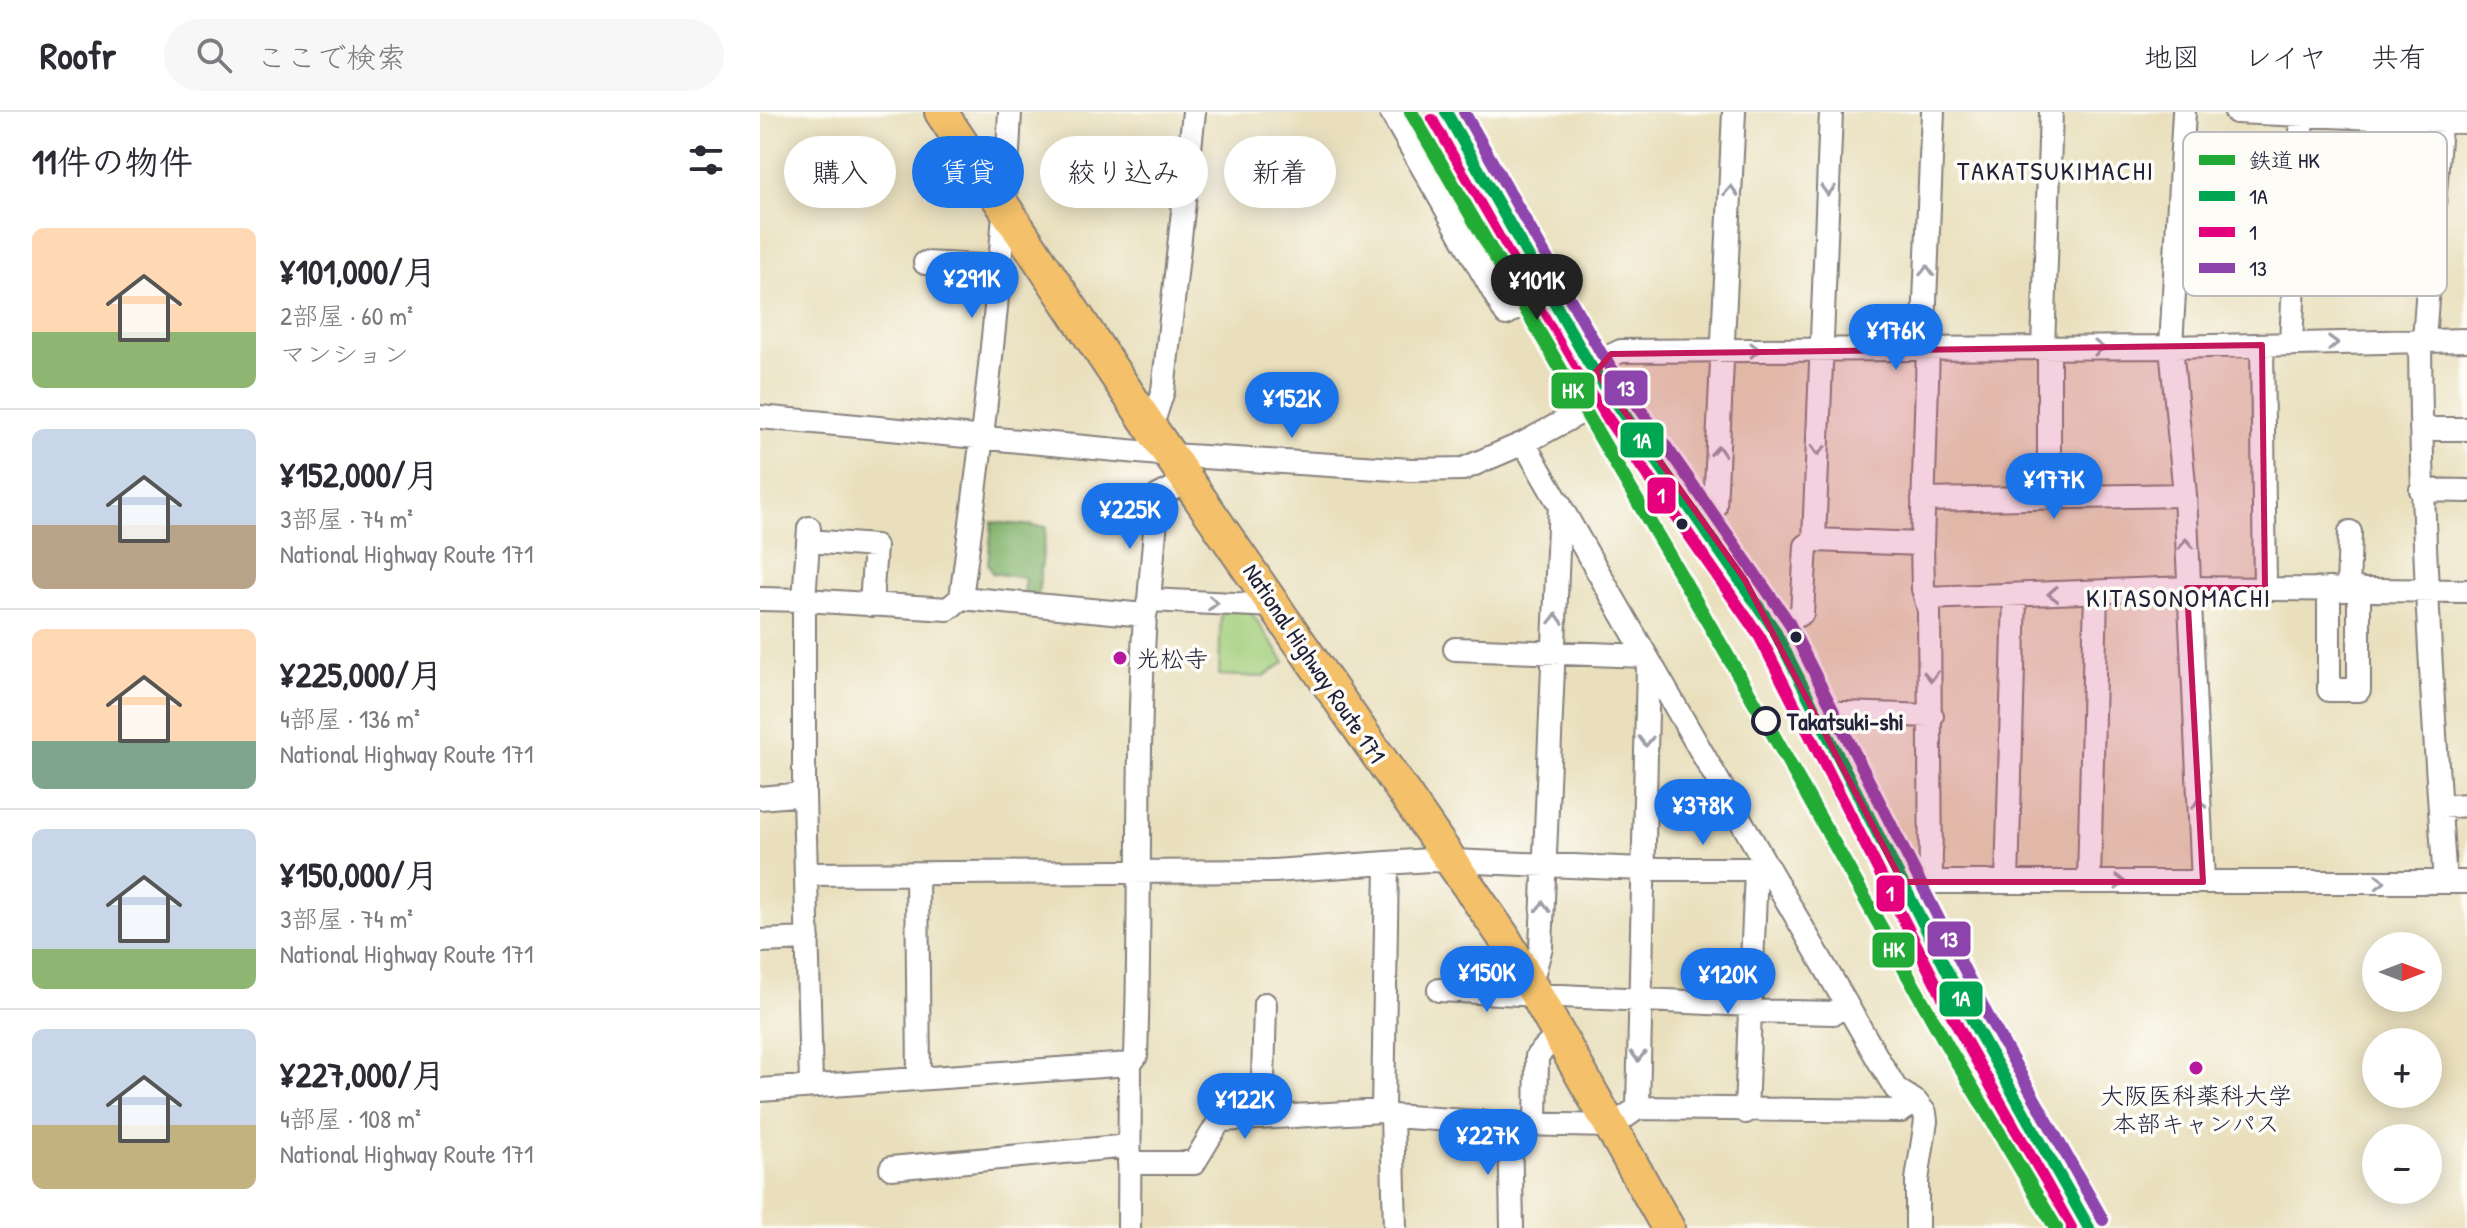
<!DOCTYPE html>
<html lang="ja">
<meta charset="utf-8">
<style>
:root{--surface:#fff;--page:#f7f7f7;--text:#2b2b33;--muted:#7c7c81;--line:#e1e1e2;--accent:#1a73e8}
body{margin:0;font-family:"Patrick Hand","Klee One",sans-serif;background:var(--page);color:var(--text);height:100vh;display:flex;flex-direction:column;font-size:30px;white-space:nowrap}
*{box-sizing:border-box;margin:0}
p{font-size:26px;color:var(--muted)}
.icon{flex:none;width:44px;height:44px;fill:none;stroke:currentColor;stroke-width:2;stroke-linecap:round;stroke-linejoin:round}
.map{position:relative;flex:1;overflow:hidden}
.sheet{display:flex;flex-direction:column;background:var(--surface);width:760px}
.sheet>*{flex:none}
.hud{position:absolute;left:24px;top:24px;width:760px;height:72px;display:flex;gap:16px}
.needle{width:52px;rotate:90deg}
.controls{position:absolute;left:1602px;top:820px;display:grid;gap:16px}
.controls a{display:grid;place-items:center;width:80px;height:80px;border-radius:50%;background:var(--surface);box-shadow:0 4px 20px #0003;font-size:40px}
.price{position:absolute;translate:-50% -68px;padding:0 18px;border-radius:28px;background:var(--accent);color:#fff;font-size:26px;line-height:52px;filter:drop-shadow(0 2px 4px #0008)}
.price::after{content:'';position:absolute;left:50%;top:48px;width:24px;height:18px;margin-left:-12px;background:inherit;clip-path:polygon(0 0,100% 0,50% 100%)}
.price.current{background:#222;color:#fff}
ul{padding:0;list-style:none}
li{display:flex;align-items:center;gap:24px;height:200px;padding:0 32px}
li+li{border-top:2px solid var(--line)}
li span{display:grid;place-items:center;flex:none;width:224px;height:160px;border-radius:12px;color:#555}
li>.icon{margin-inline-start:auto}
span .icon{width:96px;height:96px;fill:#fffc;stroke-width:1}
li b{font-size:34px}
h2{display:flex;justify-content:space-between;align-items:center;height:96px;padding:0 32px;font-size:34px}
.tag{padding:0 28px;border-radius:36px;background:var(--surface);box-shadow:0 4px 20px #0003;font-size:28px;line-height:72px}
.tag.current{background:var(--accent);color:#fff}
header{display:flex;align-items:center;gap:48px;box-sizing:border-box;height:112px;padding:0 40px;background:var(--surface);border-bottom:2px solid var(--line)}
header strong{font-size:38px}
nav{display:flex;gap:44px;margin-inline-start:auto;font-size:28px}
.search{width:560px;height:72px;background:var(--page);display:flex;align-items:center;gap:20px;box-sizing:border-box;padding:0 28px;border-radius:44px;color:var(--muted);font-size:30px}
main{display:flex;flex:1;min-height:0}
.map>svg:first-child{display:block}
.green{fill:#a3cf7b;stroke:#62785b;stroke-width:2}
.forest{fill:#82b26b;stroke:#526a53;stroke-width:2}
.lines{fill:none;stroke-linecap:round;stroke-linejoin:round}
.minor-casing{stroke:#86807c;stroke-width:26}
.highway-casing{stroke:#86807c;stroke-width:36}
.minor{stroke:#fff;stroke-width:22}
.highway{stroke:#f4c16a;stroke-width:32}
.bus-1-casing{stroke:#fdfcf7;stroke-width:18}
.bus-2-casing{stroke:#fdfcf7;stroke-width:18}
.bus-3-casing{stroke:#fdfcf7;stroke-width:18}
.bus-1{stroke:#00a651;stroke-width:12}
.bus-2{stroke:#e5007d;stroke-width:12}
.bus-3{stroke:#8e44ad;stroke-width:12}
.rail-1-casing{stroke:#fdfcf7;stroke-width:20}
.rail-1{stroke:#21ab36;stroke-width:14}
.oneway{stroke:#9c9ca7}
.marked{fill:#c2185b;fill-opacity:0.2;stroke:#c2185b;stroke-width:6;stroke-linejoin:round}
.bus-dot{fill:#22223b;stroke:#fdfcf7;stroke-width:3}
.poi-dot{fill:#b5179e;stroke:#fdfcf7;stroke-width:3}
.stop-dot{fill:#fdfcf7;stroke:#22223b;stroke-width:4}
.labels{text-anchor:middle;dominant-baseline:central;stroke-width:7;stroke-linejoin:round;paint-order:stroke}
.poi-label{font-size:24px;fill:#22223b;stroke:#fdfcf7;text-anchor:start}
.street-label{font-size:24px;fill:#22223b;stroke:#fdfcf7}
.stop-label{font-size:24px;font-weight:bold;fill:#22223b;stroke:#fdfcf7;text-anchor:start}
.neighbourhood-label{font-size:26px;letter-spacing:2px;fill:#22223b;stroke:#fdfcf7}
.key{fill:#fdfcf7;stroke:#bbbbbf;stroke-width:2}
.key-label{font-size:22px;fill:#22223b}
.line-badge{stroke:#fdfcf7;stroke-width:3}
.badge-label{font-size:22px;text-anchor:middle;font-weight:bold;fill:#fff}
</style>
<header>
<strong>Roofr</strong>
<div class="search"><svg class="icon" aria-label="search" viewBox="0 0 24 24"><circle cx="10" cy="10" r="6"/><path d="M15 15l6 6"/></svg>ここで検索</div>
<nav><a>地図</a><a>レイヤ</a><a>共有</a></nav>
</header>
<main>
<section class="sheet">
<h2>11件の物件<svg class="icon" aria-label="filters" viewBox="0 0 24 24"><path d="M4 7h16M4 17h16"/><circle cx="9" cy="7" r="2"/><circle cx="15" cy="17" r="2"/></svg></h2>
<ul>
<li><span style="background:linear-gradient(#ffd9b3 65%,#8fb573 0)"><svg class="icon" aria-label="home" viewBox="0 0 24 24"><path d="M3 11l9-7 9 7M6 9v11h12V9"/></svg></span><div><b>¥101,000/月</b><p>2部屋 · 60 m²</p><p>マンション</p></div></li>
<li><span style="background:linear-gradient(#c9d6e8 60%,#b9a48a 0)"><svg class="icon" aria-label="home" viewBox="0 0 24 24"><path d="M3 11l9-7 9 7M6 9v11h12V9"/></svg></span><div><b>¥152,000/月</b><p>3部屋 · 74 m²</p><p>National Highway Route 171</p></div></li>
<li><span style="background:linear-gradient(#ffd9b3 70%,#7fa58c 0)"><svg class="icon" aria-label="home" viewBox="0 0 24 24"><path d="M3 11l9-7 9 7M6 9v11h12V9"/></svg></span><div><b>¥225,000/月</b><p>4部屋 · 136 m²</p><p>National Highway Route 171</p></div></li>
<li><span style="background:linear-gradient(#c9d6e8 75%,#8fb573 0)"><svg class="icon" aria-label="home" viewBox="0 0 24 24"><path d="M3 11l9-7 9 7M6 9v11h12V9"/></svg></span><div><b>¥150,000/月</b><p>3部屋 · 74 m²</p><p>National Highway Route 171</p></div></li>
<li><span style="background:linear-gradient(#c9d6e8 60%,#c2b280 0)"><svg class="icon" aria-label="home" viewBox="0 0 24 24"><path d="M3 11l9-7 9 7M6 9v11h12V9"/></svg></span><div><b>¥227,000/月</b><p>4部屋 · 108 m²</p><p>National Highway Route 171</p></div></li>
</ul>
</section>
<div class="map">
<svg width="1707" height="1116" viewBox="0 0 1707 1116">
<rect width="100%" height="100%" fill="#fdfcf7"/>
<filter id="ink" filterUnits="userSpaceOnUse"><feTurbulence type="fractalNoise" baseFrequency=".0125" numOctaves="2"/><feDisplacementMap in="SourceGraphic" scale="16" xChannelSelector="R" yChannelSelector="G"/><feConvolveMatrix kernelMatrix="1 2 1 2 8 2 1 2 1" color-interpolation-filters="sRGB"/></filter>
<filter id="wash" filterUnits="userSpaceOnUse"><feTurbulence type="fractalNoise" baseFrequency=".006" numOctaves="4" result="noise"/><feDisplacementMap in="SourceGraphic" scale="32" xChannelSelector="R" yChannelSelector="G"/><feGaussianBlur stdDeviation="1.8" result="paint"/><feColorMatrix in="noise" values="0 0 0 0 0 0 0 0 0 0 0 0 0 0 0 0 0 1.4 0 .05"/><feComposite in="paint" operator="in"/></filter>
<g filter="url(#wash)">
<rect width="100%" height="100%" fill="#e9dfbc"/>
<path class="green" d="M461,498l29,1 35,51 -22,15 -44,-2z"/>
<path class="forest" d="M232,410l54,5 -8,69 -14,-3 1,-15 -33,-5 -4,-10z"/>
</g>
<g filter="url(#ink)">
<g class="lines">
<g class="minor-casing">
<path id="minor" d="M631,0l115,202 39,-23
M686,0c53,95 103,193 164,284 53,79 115,151 164,233l200,395 115,204
M1424,0l-13,235 14,148 18,387
M1476,0l231,10
M165,151l76,4
M1660,228c1,181 12,361 25,542h13
M1664,228l17,-228
M1531,232l11,-232
M1502,233l3,243
M1283,236l8,-236
M1163,237l10,-237
M1168,237l-6,195 1,45 6,21 2,272
M836,260l10,-14 15,-7 550,-4 296,-7
M0,305l411,38 240,15 52,-1 61,-26 87,-47
M391,316l12,-37 31,-279
M1661,317h46
M764,331l355,618 17,28 20,13
M1661,378l46,1
M1289,386v-150
M1163,388l262,-5
M942,411l13,-16 19,-395
M1054,428l17,-428
M48,429l67,5 -4,59
M1569,477v101h30v-101
M1588,477l2,-57
M201,486l184,17
M1166,486l261,-10 280,3
M0,487l44,1 5,-72
M389,488l127,6
M1014,517l28,-16 4,-67 8,-6 108,4
M695,537l190,7
M1054,600l118,4
M0,686l44,-4
M1680,695l27,-2
M996,759l-6,140 84,2 12,-10
M46,762l468,-3 155,-11 214,9h123
M157,762l2,203
M1142,770h565
M1247,770l8,-286
M1329,770l7,-290
M0,829l48,-2
M771,871l10,-36 19,-443
M679,878l311,15
M51,974l-7,-292v-194l144,9 13,-11c22,-162 42,-323 49,-486
M0,978l370,-26
M878,996l10,-443
M623,999l4,-248
M986,1000l4,-101
M502,1005l3,-113
M750,1012l2,104
M776,1012l1,-68 23,-24
M369,1051h65l26,-43 163,-9 9,5
M131,1056l238,-22
M369,1116l1,-164 6,-8c5,-147 0,-294 9,-441l4,-15 9,-104 30,-15
M635,1116l-3,-112 118,8 102,2 26,-18 263,3 15,-9 9,11 1,8 -9,59v48"/>
</g>
<g class="highway-casing">
<path id="highway" d="M181,0l210,316 352,508 165,292"/>
</g>
<use href="#minor" class="minor"/>
<use href="#highway" class="highway"/>
<g class="bus-1-casing">
<path id="bus-1" d="M686,0l142,250 186,267 200,395 115,204"/>
</g>
<g class="bus-2-casing">
<path id="bus-2" d="M672,8l142,250 186,267 200,394 111,197"/>
</g>
<g class="bus-3-casing">
<path id="bus-3" d="M704,0l137,241 187,268 200,395 115,204"/>
</g>
<use href="#bus-1" class="bus-1"/>
<use href="#bus-2" class="bus-2"/>
<use href="#bus-3" class="bus-3"/>
<g class="rail-1-casing">
<path id="rail-1" d="M651,0l355,610 182,325 108,181"/>
</g>
<use href="#rail-1" class="rail-1"/>
</g>
<defs><path id="oneway-chevron" d="M-2-3.5L2.5 0L-2 3.5" fill="none" stroke-width="1.6" stroke-linecap="round" stroke-linejoin="round" transform="scale(2)"/></defs>
<g class="oneway">
<use href="#oneway-chevron" transform="translate(1068 78) rotate(92)"/>
<use href="#oneway-chevron" transform="translate(971 79) rotate(-87)"/>
<use href="#oneway-chevron" transform="translate(1167 159) rotate(-88)"/>
<use href="#oneway-chevron" transform="translate(1573 231) rotate(-2)"/>
<use href="#oneway-chevron" transform="translate(1339 236)"/>
<use href="#oneway-chevron" transform="translate(995 238) rotate(-1)"/>
<use href="#oneway-chevron" transform="translate(1058 338) rotate(92)"/>
<use href="#oneway-chevron" transform="translate(958 339) rotate(-87)"/>
<use href="#oneway-chevron" transform="translate(1426 432) rotate(-91)"/>
<use href="#oneway-chevron" transform="translate(1293 482) rotate(177)"/>
<use href="#oneway-chevron" transform="translate(453 491) rotate(2)"/>
<use href="#oneway-chevron" transform="translate(796 507) rotate(-88)"/>
<use href="#oneway-chevron" transform="translate(1171 564) rotate(89)"/>
<use href="#oneway-chevron" transform="translate(886 629) rotate(91)"/>
<use href="#oneway-chevron" transform="translate(1439 692) rotate(-93)"/>
<use href="#oneway-chevron" transform="translate(1360 770)"/>
<use href="#oneway-chevron" transform="translate(1620 770)"/>
<use href="#oneway-chevron" transform="translate(783 795) rotate(-87)"/>
<use href="#oneway-chevron" transform="translate(878 944) rotate(90)"/>
</g>
</g>
<path class="marked" d="M1502,233l3,243h-78l16,294h-301l-157,-302 -149,-208 15,-18z"/>
<g class="bus-dot">
<circle cx="922" cy="412" r="7"/>
<circle cx="1036" cy="525" r="7"/>
</g>
<g class="poi-dot">
<circle cx="360" cy="546" r="8"/>
<circle cx="1436" cy="956" r="8"/>
</g>
<circle class="stop-dot" cx="1006" cy="609" r="13"/>
<g class="labels">
<g class="poi-label">
<text x="376" y="546">光松寺</text>
<text x="1436" y="983" text-anchor="middle">大阪医科薬科大学<tspan x="1436" dy="28">本部キャンパス</tspan></text>
</g>
<g class="street-label">
<text transform="translate(555 551) rotate(56)">National Highway Route 171</text>
</g>
<g class="stop-label">
<text x="1027" y="609">Takatsuki-shi</text>
</g>
<g class="neighbourhood-label">
<text x="1296" y="58">TAKATSUKIMACHI</text>
<text x="1419" y="485">KITASONOMACHI</text>
</g>
</g>
<rect x="1423" y="20" width="264" height="164" rx="12" class="key"/>
<rect x="1439" y="43" width="36" height="10" fill="#21ab36"/>
<rect x="1439" y="79" width="36" height="10" fill="#00a651"/>
<rect x="1439" y="115" width="36" height="10" fill="#e5007d"/>
<rect x="1439" y="151" width="36" height="10" fill="#8e44ad"/>
<g class="key-label">
<text x="1489" y="56">鉄道 HK</text>
<text x="1489" y="92">1A</text>
<text x="1489" y="128">1</text>
<text x="1489" y="164">13</text>
</g>
<g class="line-badge">
<rect x="843" y="257" width="46" height="38" rx="8" fill="#8e44ad"/>
<rect x="790" y="259" width="46" height="39" rx="8" fill="#21ab36"/>
<rect x="859" y="309" width="46" height="38" rx="8" fill="#00a651"/>
<rect x="886" y="364" width="31" height="39" rx="8" fill="#e5007d"/>
<rect x="1115" y="762" width="31" height="39" rx="8" fill="#e5007d"/>
<rect x="1166" y="808" width="46" height="38" rx="8" fill="#8e44ad"/>
<rect x="1111" y="819" width="45" height="38" rx="8" fill="#21ab36"/>
<rect x="1178" y="868" width="46" height="38" rx="8" fill="#00a651"/>
</g>
<g class="badge-label">
<text x="866" y="284">13</text>
<text x="813" y="286">HK</text>
<text x="882" y="336">1A</text>
<text x="901" y="391">1</text>
<text x="1130" y="789">1</text>
<text x="1189" y="835">13</text>
<text x="1134" y="845">HK</text>
<text x="1201" y="894">1A</text>
</g>
</svg>
<div class="controls">
<a><svg class="needle" viewBox="-14 -14 28 28"><path d="M0-13l5 13h-10z" fill="#e53935"/><path d="M0 13l5-13h-10z" fill="#7c7c81"/></svg></a>
<a>+</a>
<a>−</a>
</div>
<b class="price" style="left:212px;top:208px">¥291K</b>
<b class="price current" style="left:777px;top:210px">¥101K</b>
<b class="price" style="left:1136px;top:260px">¥176K</b>
<b class="price" style="left:532px;top:328px">¥152K</b>
<b class="price" style="left:1294px;top:409px">¥177K</b>
<b class="price" style="left:370px;top:439px">¥225K</b>
<b class="price" style="left:943px;top:735px">¥378K</b>
<b class="price" style="left:727px;top:902px">¥150K</b>
<b class="price" style="left:968px;top:904px">¥120K</b>
<b class="price" style="left:485px;top:1029px">¥122K</b>
<b class="price" style="left:728px;top:1065px">¥227K</b>
<div class="hud">
<a class="tag">購入</a>
<a class="tag current">賃貸</a>
<a class="tag">絞り込み</a>
<a class="tag">新着</a>
</div>
</div>
</main>
